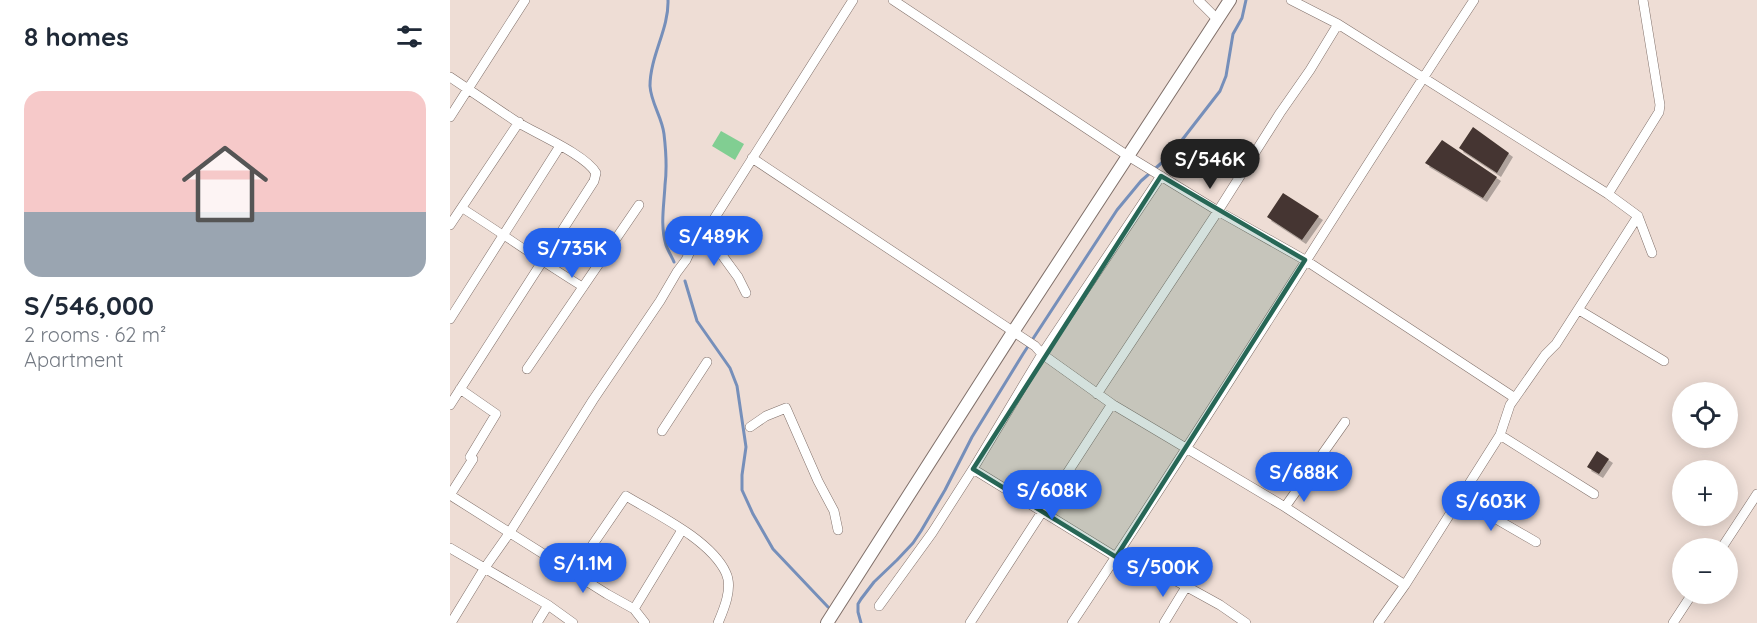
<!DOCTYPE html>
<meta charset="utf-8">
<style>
:root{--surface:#fff;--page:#f2f2f3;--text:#1f2937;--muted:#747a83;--line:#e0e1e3;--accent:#2563eb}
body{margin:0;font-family:Quicksand,sans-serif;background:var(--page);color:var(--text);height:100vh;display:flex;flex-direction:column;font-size:22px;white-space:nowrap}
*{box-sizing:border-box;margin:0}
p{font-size:20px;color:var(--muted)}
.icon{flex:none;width:33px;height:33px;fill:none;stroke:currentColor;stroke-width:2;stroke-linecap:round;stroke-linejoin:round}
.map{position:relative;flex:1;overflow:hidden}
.side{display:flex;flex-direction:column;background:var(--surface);width:450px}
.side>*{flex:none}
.tools{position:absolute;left:1222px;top:382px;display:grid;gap:12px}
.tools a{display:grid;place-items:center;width:66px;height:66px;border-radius:50%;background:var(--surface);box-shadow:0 3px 15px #0003;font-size:30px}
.price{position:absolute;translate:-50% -51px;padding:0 14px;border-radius:21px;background:var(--accent);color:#fff;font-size:20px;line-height:39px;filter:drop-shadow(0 2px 3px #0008)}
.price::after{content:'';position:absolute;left:50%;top:36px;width:18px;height:14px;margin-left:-9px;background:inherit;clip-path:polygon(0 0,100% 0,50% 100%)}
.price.active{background:#222;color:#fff}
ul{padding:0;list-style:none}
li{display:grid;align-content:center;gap:12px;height:318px;padding:0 24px}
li+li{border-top:2px solid var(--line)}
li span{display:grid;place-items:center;height:186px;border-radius:18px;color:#555}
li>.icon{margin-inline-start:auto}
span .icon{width:108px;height:108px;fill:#fffc;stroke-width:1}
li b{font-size:26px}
h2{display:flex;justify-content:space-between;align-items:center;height:72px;padding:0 24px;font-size:26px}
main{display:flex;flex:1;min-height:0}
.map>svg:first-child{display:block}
.green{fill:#81ce92}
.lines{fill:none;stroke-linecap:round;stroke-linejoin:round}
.stream{stroke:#768fba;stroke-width:3}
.building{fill:#443630;filter:url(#shadow)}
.pedestrian-casing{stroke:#80706a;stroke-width:9}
.minor-casing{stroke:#80706a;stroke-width:10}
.tertiary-casing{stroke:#80706a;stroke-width:14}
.pedestrian{stroke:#fff;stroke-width:8}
.minor{stroke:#fff;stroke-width:9}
.tertiary{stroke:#fff;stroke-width:12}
.marked{fill:#276756;fill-opacity:0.2;stroke:#276756;stroke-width:4.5;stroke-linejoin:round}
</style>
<main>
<section class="side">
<h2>8 homes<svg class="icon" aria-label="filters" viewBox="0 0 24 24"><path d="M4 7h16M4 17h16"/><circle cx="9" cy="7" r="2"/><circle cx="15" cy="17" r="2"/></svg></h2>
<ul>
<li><span style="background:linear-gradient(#f6c9c9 65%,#9aa5b1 0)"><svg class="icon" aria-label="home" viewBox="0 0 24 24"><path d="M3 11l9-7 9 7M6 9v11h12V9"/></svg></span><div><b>S/546,000</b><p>2 rooms · 62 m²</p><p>Apartment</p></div></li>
</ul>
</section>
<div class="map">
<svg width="1307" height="623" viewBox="0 0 1307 623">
<defs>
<filter id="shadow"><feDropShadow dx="4" dy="4" stdDeviation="0" flood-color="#0004"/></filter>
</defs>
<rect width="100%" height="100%" fill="#eeddd5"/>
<path class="green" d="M271,131l23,13 -9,16 -23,-14z"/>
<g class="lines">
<path class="stream" d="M218,0c1,29 -18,56 -18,86 1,17 12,31 14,48 2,17 3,35 1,51 -1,21 -5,40 1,60 2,6 6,12 8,17
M235,281l12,40 33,47 7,18 9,61 -4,28v15l11,24 20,35 55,58
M411,623l-3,-11v-8l3,-5 13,-17 23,-22 16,-17 8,-12 24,-41 27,-53 51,-83 94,-144 24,-29 25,-22 16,-19 38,-49 6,-15 7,-42 9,-16 4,-18"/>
</g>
<path class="building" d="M1023,127l36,26 -12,20 -38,-25z
M992,140l55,37 -14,21 -58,-35z
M833,193l36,23 -17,24 -35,-23z
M1147,451l12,8 -10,15 -12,-7z"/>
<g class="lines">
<g class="pedestrian-casing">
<path id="pedestrian" d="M12,208c41,26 80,54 121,79"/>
</g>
<g class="minor-casing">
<path id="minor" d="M443,0l235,156 90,55 87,49 210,138
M748,0l20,20
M841,0l47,24 270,170 30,22 -82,128 -11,11 -35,50 -10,30 -95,150 -27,38
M0,77c22,15 45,30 67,45 20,12 69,33 79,51l-2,8 -144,224
M0,117l75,-117
M302,158l283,188 7,8 70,50 173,103 120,78
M1158,194l51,-82 1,-7 -17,-105
M1188,216l14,37
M0,225l69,-103
M257,230l4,10 27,37 8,16
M1129,310l85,51
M0,319l110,-173
M77,369l112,-164
M647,394l121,-183 62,-98 30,-43 28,-46
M300,427l16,-11 20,-8 32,73 16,30 4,19
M212,431l45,-69
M1050,435l94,59
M523,469l143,88
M0,495l157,99 27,15 48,-79
M0,495l23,-36 -3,-2 26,-43 -36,-25
M1010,498l76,44
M835,507l60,-85
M0,548l98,57 25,18
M1271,549l36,-55
M672,551l98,54 26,18
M124,572l52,-76c30,18 85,44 100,77 7,15 -2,36 -8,50
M429,606l53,-73 41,-64 69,-115 119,-178
M184,609l11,14
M1,623l33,-54 26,-37 83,-132 67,-99 17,-29 9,-12 9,-19 4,-6 8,-5 146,-230
M87,623l11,-18
M520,623l142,-219
M622,623c137,-205 266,-416 402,-623
M714,623l22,-36
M1223,623l19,-29"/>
</g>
<g class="tertiary-casing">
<path id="tertiary" d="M377,623l186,-291 217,-332"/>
</g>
<use href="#pedestrian" class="pedestrian"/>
<use href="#minor" class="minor"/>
<use href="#tertiary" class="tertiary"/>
</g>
<path class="marked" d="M711,176l144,84 -189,297 -143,-88z"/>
</svg>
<div class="tools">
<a><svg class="icon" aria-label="locate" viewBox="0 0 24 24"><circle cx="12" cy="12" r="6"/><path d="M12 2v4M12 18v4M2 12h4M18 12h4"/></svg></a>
<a>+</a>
<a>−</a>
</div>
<b class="price active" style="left:760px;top:190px">S/546K</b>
<b class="price" style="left:264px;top:267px">S/489K</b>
<b class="price" style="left:122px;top:279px">S/735K</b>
<b class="price" style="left:854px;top:503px">S/688K</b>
<b class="price" style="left:602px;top:521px">S/608K</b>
<b class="price" style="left:1041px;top:532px">S/603K</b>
<b class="price" style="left:133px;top:594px">S/1.1M</b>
<b class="price" style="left:713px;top:598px">S/500K</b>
</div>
</main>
